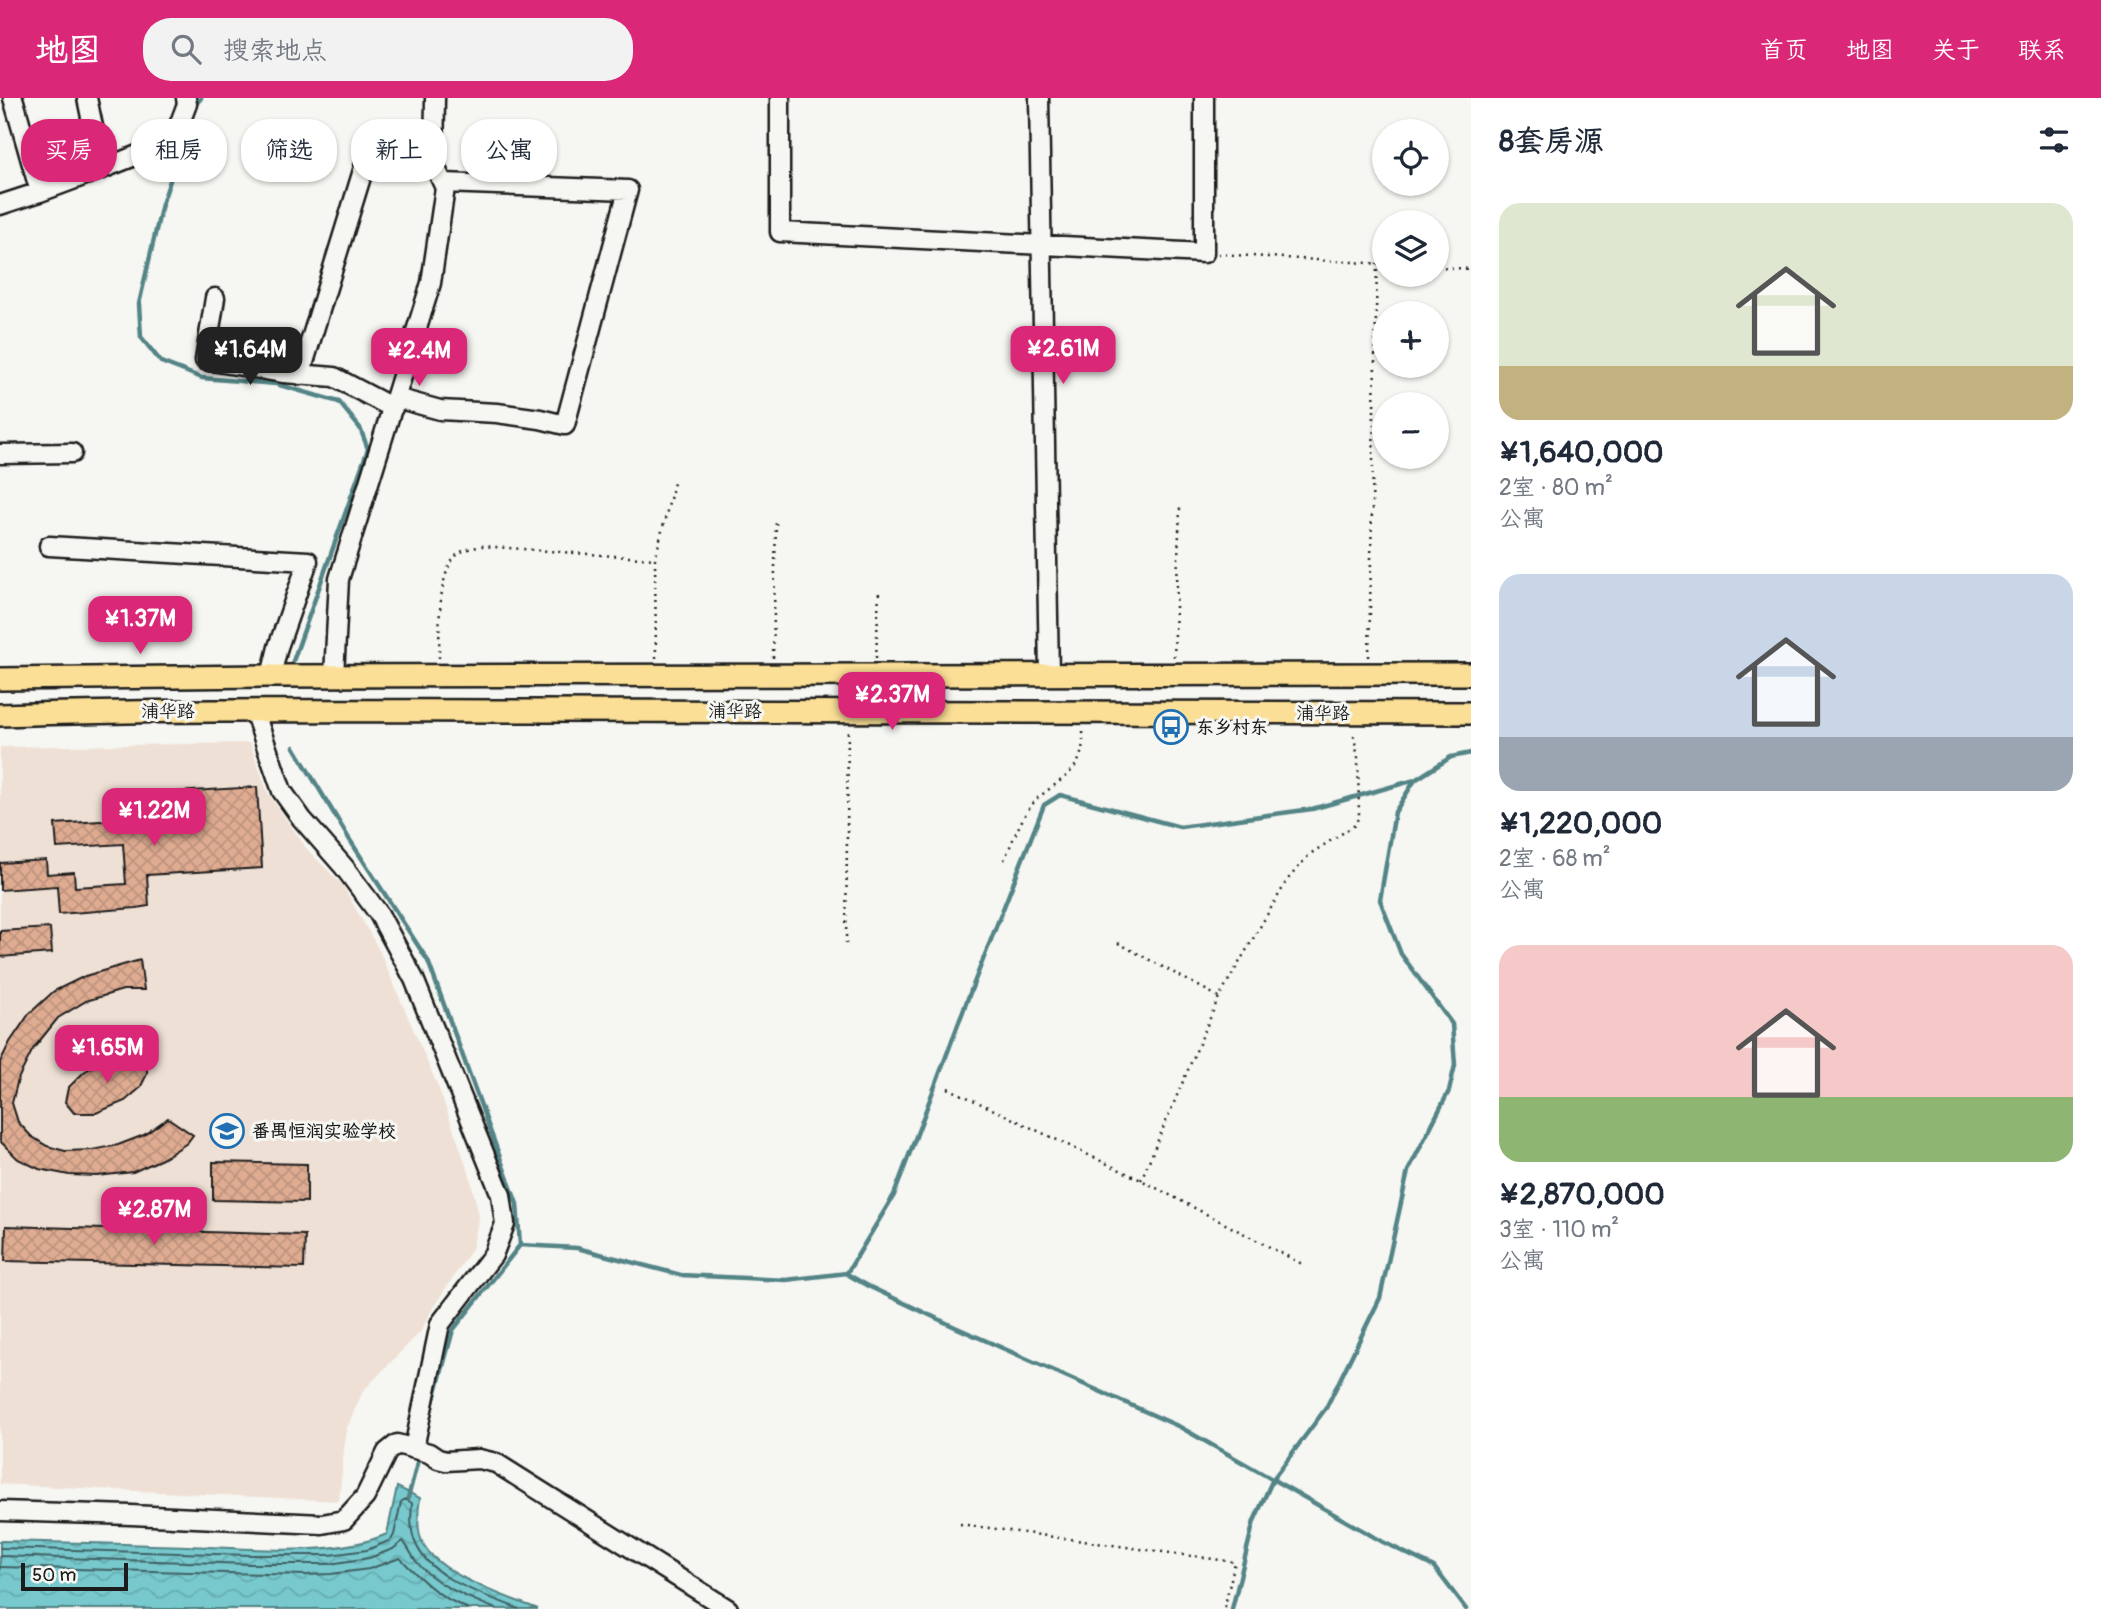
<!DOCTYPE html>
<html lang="zh">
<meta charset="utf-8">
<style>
:root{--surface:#fff;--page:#f2f2f3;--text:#1f2937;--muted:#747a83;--accent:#db2777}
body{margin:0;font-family:Pangolin,"LXGW WenKai TC",sans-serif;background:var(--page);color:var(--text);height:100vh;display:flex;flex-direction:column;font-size:26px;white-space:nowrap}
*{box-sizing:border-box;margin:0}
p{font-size:23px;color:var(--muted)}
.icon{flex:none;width:38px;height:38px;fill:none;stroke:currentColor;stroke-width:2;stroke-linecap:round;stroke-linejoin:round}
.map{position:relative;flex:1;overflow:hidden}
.sheet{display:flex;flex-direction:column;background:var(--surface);width:630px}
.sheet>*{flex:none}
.banner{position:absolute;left:21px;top:21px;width:665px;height:63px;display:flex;gap:14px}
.tools{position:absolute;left:1372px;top:21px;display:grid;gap:14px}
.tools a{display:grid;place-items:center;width:77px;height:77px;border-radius:50%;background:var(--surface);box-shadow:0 2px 5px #0004;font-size:35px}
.scale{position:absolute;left:21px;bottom:18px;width:107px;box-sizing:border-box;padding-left:7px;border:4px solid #1c1c1c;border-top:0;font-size:19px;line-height:24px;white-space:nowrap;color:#1c1c1c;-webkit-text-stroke:5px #f6f6f2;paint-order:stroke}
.price{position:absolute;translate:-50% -60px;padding:0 16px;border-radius:14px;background:var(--accent);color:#fff;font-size:23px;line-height:46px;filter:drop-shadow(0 2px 4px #0008)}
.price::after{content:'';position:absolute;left:50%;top:42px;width:21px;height:16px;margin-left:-10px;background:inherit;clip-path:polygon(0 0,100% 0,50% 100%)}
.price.current{background:#222;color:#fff}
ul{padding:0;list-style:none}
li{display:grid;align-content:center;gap:14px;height:371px;padding:0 28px}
li span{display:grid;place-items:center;height:217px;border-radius:21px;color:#555}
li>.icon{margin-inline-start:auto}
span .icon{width:126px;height:126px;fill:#fffc;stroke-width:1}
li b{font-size:30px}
h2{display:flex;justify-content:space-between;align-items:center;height:84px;padding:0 28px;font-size:30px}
.tag{padding:0 24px;border-radius:28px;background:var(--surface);box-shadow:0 2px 5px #0004;font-size:24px;line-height:63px}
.tag.current{background:var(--accent);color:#fff}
header{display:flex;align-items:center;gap:42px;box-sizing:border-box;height:98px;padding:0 35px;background:var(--accent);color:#fff}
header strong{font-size:33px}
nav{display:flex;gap:38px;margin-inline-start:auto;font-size:24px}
.search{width:490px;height:63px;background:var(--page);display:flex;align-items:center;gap:18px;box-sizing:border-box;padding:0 24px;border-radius:28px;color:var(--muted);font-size:26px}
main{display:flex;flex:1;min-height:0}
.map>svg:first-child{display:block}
.built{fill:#efe0d5}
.water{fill:url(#water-waves);stroke:#538486;stroke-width:2}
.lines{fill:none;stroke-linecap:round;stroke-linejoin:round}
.shore{stroke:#406163;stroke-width:2}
.stream{stroke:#538486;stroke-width:4.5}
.building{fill:url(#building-cross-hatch);stroke:#1c1c1c;stroke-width:2}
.minor-casing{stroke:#1c1c1c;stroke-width:23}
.major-casing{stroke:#1c1c1c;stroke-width:26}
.path{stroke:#1c1c1c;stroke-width:2.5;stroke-dasharray:2 5;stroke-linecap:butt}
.minor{stroke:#f6f6f2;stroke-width:18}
.major{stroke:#fbdf96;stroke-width:21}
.labels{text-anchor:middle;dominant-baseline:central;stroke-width:6;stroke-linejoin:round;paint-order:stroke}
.street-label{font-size:18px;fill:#1c1c1c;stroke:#f6f6f2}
.poi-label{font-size:18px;font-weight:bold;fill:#1c1c1c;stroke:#f6f6f2;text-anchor:start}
</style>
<header>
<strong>地图</strong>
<div class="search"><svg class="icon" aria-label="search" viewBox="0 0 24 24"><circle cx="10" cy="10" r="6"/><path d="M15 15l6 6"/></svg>搜索地点</div>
<nav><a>首页</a><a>地图</a><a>关于</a><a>联系</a></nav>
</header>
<main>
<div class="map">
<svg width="1471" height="1511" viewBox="0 0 1471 1511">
<defs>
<pattern id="water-waves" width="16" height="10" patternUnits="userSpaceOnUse" patternTransform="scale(1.75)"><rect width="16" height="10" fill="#77c9cd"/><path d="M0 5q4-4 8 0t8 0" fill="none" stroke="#66acaf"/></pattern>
<pattern id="building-cross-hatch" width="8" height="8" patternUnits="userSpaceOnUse" patternTransform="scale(1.75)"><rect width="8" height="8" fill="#dfac92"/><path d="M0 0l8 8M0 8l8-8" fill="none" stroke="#bf937d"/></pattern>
</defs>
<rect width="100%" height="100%" fill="#f6f6f2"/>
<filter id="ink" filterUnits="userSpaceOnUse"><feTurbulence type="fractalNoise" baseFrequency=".0143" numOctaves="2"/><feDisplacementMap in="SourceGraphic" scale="14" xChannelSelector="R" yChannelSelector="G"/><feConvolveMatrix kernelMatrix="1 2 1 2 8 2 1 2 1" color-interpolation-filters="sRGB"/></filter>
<g filter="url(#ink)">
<path class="built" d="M250,645l18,50 39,56 36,37 36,64 60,139 30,84 10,43 -7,33 -38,57 -13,25 -58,60 -17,39 -7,71 -339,-17v-737z"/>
<path class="water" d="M397,1389l23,11c-2,12 -3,25 0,38 10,37 85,60 118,73h-538v-68c62,1 124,3 187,5 59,2 146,12 200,-12z"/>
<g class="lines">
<path class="shore" d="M0,1450l250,7h80l37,-5 24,-10 3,-5 7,-33 4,-3 7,4c-1,13 -2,27 3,39 16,39 69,52 104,67
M0,1458l250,8h79l40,-6 24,-9 10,-8c5,6 8,13 12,19 20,26 52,37 81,49
M0,1469l306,8 25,-1 38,-5 31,-11c23,23 36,38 69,51"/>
<path class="stream" d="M201,0l-5,6 -34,100 -23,100 2,33 20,25 41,16 74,6 63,18 21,26 8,21 -76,215
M294,649l54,90 80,124 89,243 3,41 -67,85 -25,91
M520,1147l57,3 104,27 105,5 61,-7 47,-78 74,-197 76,-193 16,-10 120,32 132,-18 103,-29
M847,1176l21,12 87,41 225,100 203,115 51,25 32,42
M408,1400l11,-42
M1232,1511l22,-88 19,-42 53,-71 54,-110 28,-127 41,-80 6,-26 -3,-41 -51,-70 -21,-54 15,-88 20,-32 36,-23 20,-4"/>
</g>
<path class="building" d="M257,689l5,81 -115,7 2,31 -13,2 -77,6 -2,-28 -57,4v-27l46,-3 1,14 27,-2 1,15 51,-3 -3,-40 -66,4 -2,-24 107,-7 -2,-24z
M50,830l2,25 -52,4v-26z
M140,862l4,30h-21l-37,11 -28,17 -25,31 -15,30 -6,24 6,19 13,14 16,10 18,5 27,-1 26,-5 26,-10 24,-17 25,17 -6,8 -25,16 -29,13 -36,4 -28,-1 -30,-6 -21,-10 -18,-18v-79l10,-20 19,-28 25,-23 31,-15z
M117,958h19l11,7v11l-7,14 -15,13 -29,12h-22l-9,-11 3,-14 16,-16 16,-10z
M213,1064l94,2v38l-94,-2z
M6,1128l299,9 -1,33 -299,-7z"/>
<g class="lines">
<g class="minor-casing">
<path id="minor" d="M13,0l27,94 62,-23
M87,0l15,71 71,-28 14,-37 -1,-6
M780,0v134l424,21v-155
M1039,0l10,577
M0,107l40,-13
M215,200l-10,62 79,13 50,4 59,31
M300,277l65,-211h69
M396,300l44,12 57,3 43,6 25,6 63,-235 -185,-7
M0,356l72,-1
M49,448l259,15 -30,86 -7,29
M334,578l5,-97 92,-296 14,-95 -11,-24 1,-66
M254,613l28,80 20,28 42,48 35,47 35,65 87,216 4,29 -12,31 -53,69 -26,124
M0,1413l131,4 191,9 22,-4 21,-23 22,-45 10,-8 32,9 9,6 8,2 33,-2 17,4 232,146"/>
</g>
<g class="major-casing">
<path id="major" d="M0,581l271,-3 1200,-2
M0,617c177,-6 355,-4 532,-4 313,0 626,1 939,2"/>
</g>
<path class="path" d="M1218,156l166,10
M1437,169l34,2
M1174,559l6,-149
M1369,559l8,-394
M439,560c1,-27 -3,-83 18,-103 6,-6 17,-7 25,-9l173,13
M656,560l-1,-99 19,-76
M773,560l3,-137
M876,560l3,-67
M1004,762c9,-19 17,-43 31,-59 4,-5 11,-9 17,-14 25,-18 32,-27 31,-58
M1118,845l101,54
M846,846l2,-216
M948,990l193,92 163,85
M1141,1082l78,-183 69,-118 22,-25 45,-29 4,-9 -1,-58 -5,-27
M960,1426l275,38 -11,47"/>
<use href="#minor" class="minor"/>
<use href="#major" class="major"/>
</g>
</g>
<defs>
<g id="bus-ring" transform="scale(1.75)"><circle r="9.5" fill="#f6f6f2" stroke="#1f6fb2" stroke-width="1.5"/><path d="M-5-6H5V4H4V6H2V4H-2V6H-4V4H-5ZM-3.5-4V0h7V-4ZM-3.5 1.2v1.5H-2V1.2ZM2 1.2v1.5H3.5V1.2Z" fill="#1f6fb2"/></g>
<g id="school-ring" transform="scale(1.75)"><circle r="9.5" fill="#f6f6f2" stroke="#1f6fb2" stroke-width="1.5"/><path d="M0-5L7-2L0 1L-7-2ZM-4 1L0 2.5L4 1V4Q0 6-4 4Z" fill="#1f6fb2"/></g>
</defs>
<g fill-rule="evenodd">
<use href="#bus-ring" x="1171" y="629"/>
<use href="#school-ring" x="227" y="1033"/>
</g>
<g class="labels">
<g class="street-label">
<text x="168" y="613">浦华路</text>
<text x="735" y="613">浦华路</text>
<text x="1323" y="615">浦华路</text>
</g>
<g class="poi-label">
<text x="1196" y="629">东乡村东</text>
<text x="252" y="1033">番禺恒润实验学校</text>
</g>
</g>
</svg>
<div class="tools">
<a><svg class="icon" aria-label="locate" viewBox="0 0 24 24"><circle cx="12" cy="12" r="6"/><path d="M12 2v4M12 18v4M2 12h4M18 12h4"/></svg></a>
<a><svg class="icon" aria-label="layers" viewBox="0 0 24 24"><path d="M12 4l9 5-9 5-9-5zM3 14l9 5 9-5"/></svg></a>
<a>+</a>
<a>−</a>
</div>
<div class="scale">50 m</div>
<b class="price" style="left:1063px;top:288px">¥2.61M</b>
<b class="price current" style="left:250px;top:289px">¥1.64M</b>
<b class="price" style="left:419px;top:290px">¥2.4M</b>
<b class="price" style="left:140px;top:558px">¥1.37M</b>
<b class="price" style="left:892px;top:634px">¥2.37M</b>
<b class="price" style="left:154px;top:750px">¥1.22M</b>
<b class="price" style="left:107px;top:987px">¥1.65M</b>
<b class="price" style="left:154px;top:1149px">¥2.87M</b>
<div class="banner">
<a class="tag current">买房</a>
<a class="tag">租房</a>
<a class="tag">筛选</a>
<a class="tag">新上</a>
<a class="tag">公寓</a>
</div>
</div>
<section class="sheet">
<h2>8套房源<svg class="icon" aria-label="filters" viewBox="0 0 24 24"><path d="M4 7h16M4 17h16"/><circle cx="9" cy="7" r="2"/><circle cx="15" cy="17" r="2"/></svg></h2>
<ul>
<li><span style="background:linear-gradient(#dfe7d0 75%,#c2b280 0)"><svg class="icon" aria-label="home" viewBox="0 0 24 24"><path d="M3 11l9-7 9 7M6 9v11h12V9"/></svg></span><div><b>¥1,640,000</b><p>2室 · 80 m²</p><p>公寓</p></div></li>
<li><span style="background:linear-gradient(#c9d6e8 75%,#9aa5b1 0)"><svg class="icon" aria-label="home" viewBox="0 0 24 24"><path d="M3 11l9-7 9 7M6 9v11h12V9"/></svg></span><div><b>¥1,220,000</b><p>2室 · 68 m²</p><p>公寓</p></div></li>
<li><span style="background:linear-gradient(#f6c9c9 70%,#8fb573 0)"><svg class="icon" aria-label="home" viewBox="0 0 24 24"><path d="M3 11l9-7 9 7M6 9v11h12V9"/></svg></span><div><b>¥2,870,000</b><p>3室 · 110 m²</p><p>公寓</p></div></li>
</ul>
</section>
</main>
